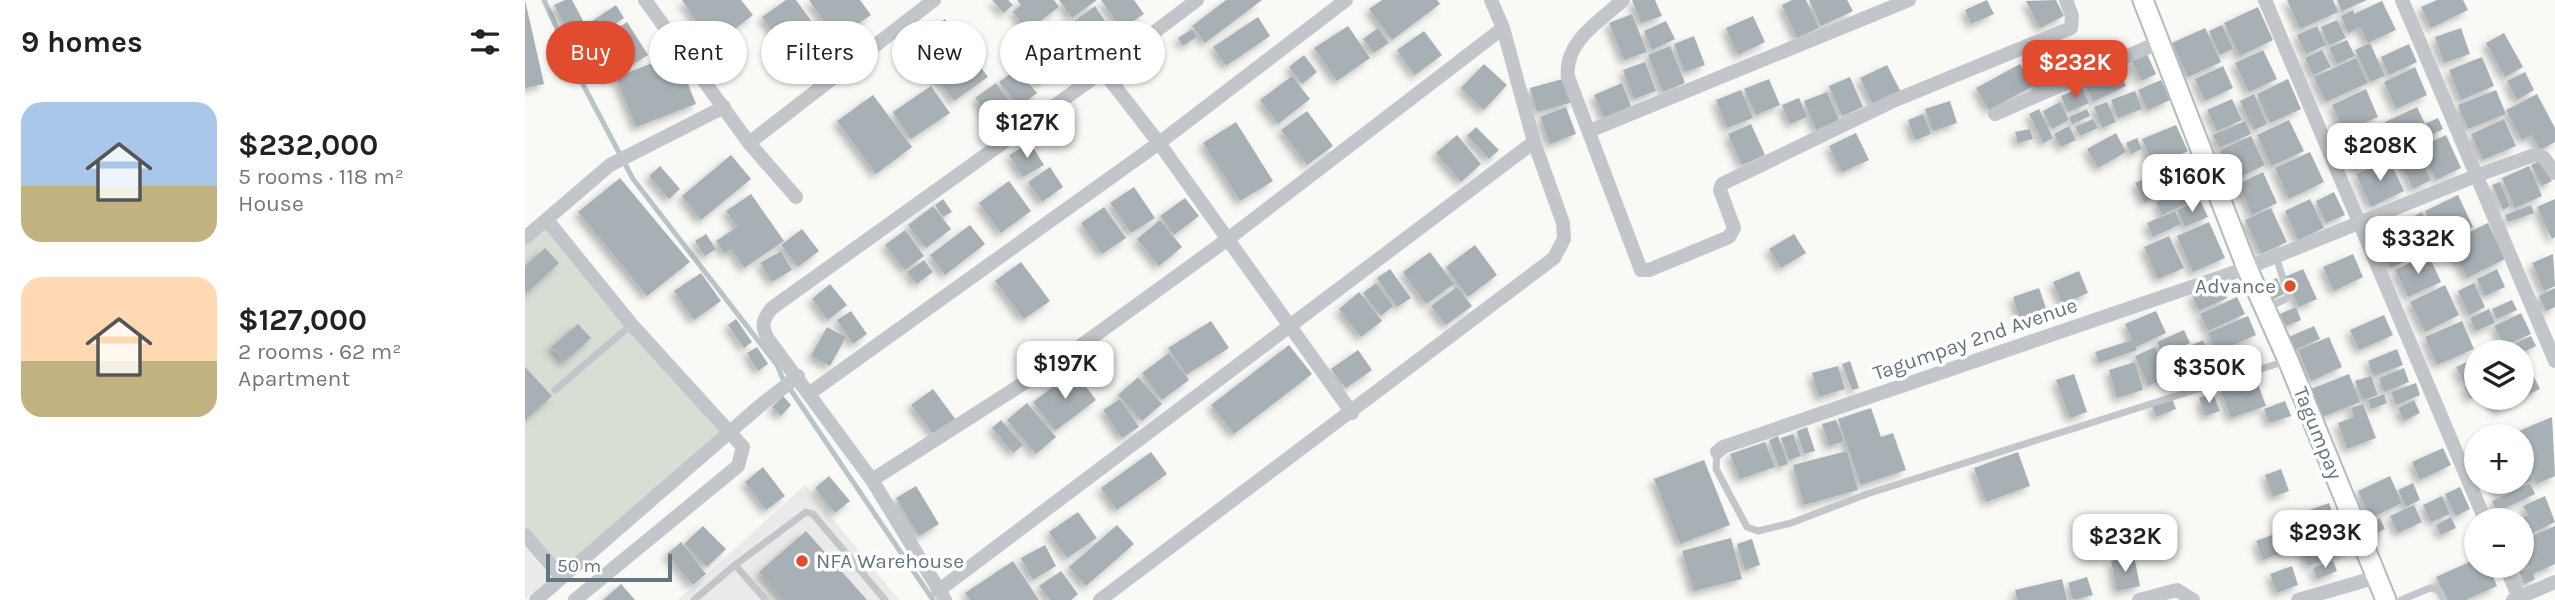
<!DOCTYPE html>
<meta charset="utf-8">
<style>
:root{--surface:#fff;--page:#f2f2f2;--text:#222;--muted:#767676;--accent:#e14b2e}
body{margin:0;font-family:Karla,sans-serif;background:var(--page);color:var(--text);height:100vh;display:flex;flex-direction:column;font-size:26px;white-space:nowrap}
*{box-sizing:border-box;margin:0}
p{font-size:23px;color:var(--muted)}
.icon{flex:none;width:38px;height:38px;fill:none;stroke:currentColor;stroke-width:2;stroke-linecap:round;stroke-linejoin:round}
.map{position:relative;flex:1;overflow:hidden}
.side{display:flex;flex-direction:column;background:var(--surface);width:525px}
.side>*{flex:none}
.banner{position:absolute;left:21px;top:21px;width:665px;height:63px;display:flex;gap:14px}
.fabs{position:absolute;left:1939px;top:340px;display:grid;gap:14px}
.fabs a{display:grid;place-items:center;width:70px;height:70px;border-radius:50%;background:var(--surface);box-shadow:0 2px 5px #0004;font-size:35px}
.scale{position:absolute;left:21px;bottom:18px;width:126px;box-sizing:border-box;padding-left:7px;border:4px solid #647681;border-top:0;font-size:19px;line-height:24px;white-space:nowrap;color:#647681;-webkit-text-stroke:5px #fff;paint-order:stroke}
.price{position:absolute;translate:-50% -60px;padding:0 16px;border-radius:14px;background:#fff;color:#222;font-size:23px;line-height:46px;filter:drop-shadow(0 2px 4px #0008)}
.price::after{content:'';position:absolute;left:50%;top:42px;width:21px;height:16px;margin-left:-10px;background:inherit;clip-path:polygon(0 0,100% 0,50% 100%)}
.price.selected{background:var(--accent);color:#fff}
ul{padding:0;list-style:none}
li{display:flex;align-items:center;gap:21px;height:175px;padding:0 21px}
li span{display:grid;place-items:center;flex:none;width:196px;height:140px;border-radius:21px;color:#555}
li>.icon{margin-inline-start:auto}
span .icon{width:84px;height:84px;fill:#fffc;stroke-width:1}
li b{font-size:30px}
h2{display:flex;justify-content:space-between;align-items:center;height:84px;padding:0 21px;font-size:30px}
.pill{padding:0 24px;border-radius:32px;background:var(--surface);box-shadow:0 2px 5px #0004;font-size:24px;line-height:63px}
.pill.selected{background:var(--accent);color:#fff}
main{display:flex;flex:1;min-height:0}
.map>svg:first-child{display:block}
.built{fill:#eaeae9}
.green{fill:#d9ded5}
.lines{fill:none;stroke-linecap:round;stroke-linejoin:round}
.stream{stroke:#b7c5c8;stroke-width:5}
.building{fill:#a7b0b5;filter:url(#shadow)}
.secondary-casing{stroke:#b4babe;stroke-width:23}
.service{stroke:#c2c6ca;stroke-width:7}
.minor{stroke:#c2c6ca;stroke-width:14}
.secondary{stroke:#fff;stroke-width:19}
.poi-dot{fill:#e14b2e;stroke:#fff;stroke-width:2.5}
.labels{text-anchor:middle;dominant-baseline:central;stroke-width:7;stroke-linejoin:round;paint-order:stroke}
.poi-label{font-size:21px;fill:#647681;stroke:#fff;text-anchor:end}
.street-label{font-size:21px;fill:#647681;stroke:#fff}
</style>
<main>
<section class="side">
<h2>9 homes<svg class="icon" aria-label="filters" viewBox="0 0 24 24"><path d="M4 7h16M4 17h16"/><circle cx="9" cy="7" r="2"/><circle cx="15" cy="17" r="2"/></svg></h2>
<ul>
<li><span style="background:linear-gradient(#a9c7e8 60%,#c2b280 0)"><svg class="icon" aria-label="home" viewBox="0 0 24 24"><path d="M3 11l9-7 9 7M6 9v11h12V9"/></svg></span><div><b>$232,000</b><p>5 rooms · 118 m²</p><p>House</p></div></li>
<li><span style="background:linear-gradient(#ffd9b3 60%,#c2b280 0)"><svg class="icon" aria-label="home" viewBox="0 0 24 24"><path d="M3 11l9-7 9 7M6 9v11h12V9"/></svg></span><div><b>$127,000</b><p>2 rooms · 62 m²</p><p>Apartment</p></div></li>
</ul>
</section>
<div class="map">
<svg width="2030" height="600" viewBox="0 0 2030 600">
<defs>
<filter id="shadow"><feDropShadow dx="-4.5" dy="4.5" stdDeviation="3.5" flood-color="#0004"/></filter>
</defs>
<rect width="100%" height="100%" fill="#f9f9f6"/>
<path class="built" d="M280,485l94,115h-221z
M0,547l26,30 -26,23z"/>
<path class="green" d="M22,220l185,211 -171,146 -36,-42v-297z"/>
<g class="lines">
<path class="stream" d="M19,0l34,75 55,104 144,186 5,12 151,223"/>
</g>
<path class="building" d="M0,0l19,84 -19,4z
M40,0h7l28,53 -15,9 -31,-57z
M157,0h59l12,15 -40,31z
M261,0h10l30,41 -31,23 -33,-47z
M284,0h51l11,15 -35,24z
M467,0h16l5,5 -9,8z
M492,0h37l5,7 -32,24 -14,-19 8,-7z
M534,0h38l-25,18z
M576,0h33l10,14 -23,15z
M701,0h36l-57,43 -13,-17z
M857,0h55l3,4 -48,36 -23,-31z
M1107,0h23l7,16 -21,7z
M1267,0h14l13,28 -22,10 -15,-33z
M1284,0h38l6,11 -32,15z
M1462,0l7,14 -23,10 -6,-14z
M1531,0l8,16 -24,12 -14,-27z
M1762,0h46l5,12 -38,17z
M1812,0h30l-25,11z
M1912,0h26l5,10 -37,18 -10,-21z
M1857,1l14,29 -28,13 -8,-16 -12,6 -7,-17 12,-6 1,4z
M91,5l8,13 -30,20 -8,-13z
M570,6l19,28 -22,15 -19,-27z
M1733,7l15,33 -33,16 -16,-33z
M1107,14l15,38 -23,8 -15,-37z
M1228,16l12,26 -27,13 -12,-27z
M733,17l12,19 -44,30 -13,-19z
M420,19l43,58 -34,24 -43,-56z
M1812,20l9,18 -17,7 -8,-18z
M1141,21l9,18 -23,11 -8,-19z
M102,22l21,33 -38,24 -12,-18 9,-6 -9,-14z
M1697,25l11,24 -13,6 -11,-24z
M823,26l22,32 -33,23 -23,-33z
M1792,26l9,19 -20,9 -9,-19z
M853,28l11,15 -15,10 -11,-14z
M1680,28l16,34 -33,15 -16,-34z
M1936,28l9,26 -26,9 -9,-26z
M667,29l5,8 -14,9 -5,-8z
M899,31l18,24 -27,20 -18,-25z
M1979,33l19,34 -18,10 -19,-34z
M533,34l11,15 -14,10 -10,-16z
M1169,36l11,29 -20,7 -11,-28z
M1822,40l8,16 -18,8 -8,-16z
M1545,43l12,25 -21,10 -12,-25z
M1845,43l15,33 -15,6 -15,-32z
M1884,44l8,18 -28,13 -8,-18z
M518,46l16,23 -22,15 -16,-22z
M1145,46l15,37 -22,9 -15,-37z
M1738,50l14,29 -28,13 -14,-29z
M1797,50l9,17 -18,8 -8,-17z
M151,54l20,50 -60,23 -20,-50z
M1622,54l9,20 -15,7 -9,-21z
M779,55l13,17 -15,12 -13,-17z
M1957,57l12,29 -33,14 -12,-30z
M1831,58l12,25 -42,19 -12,-25z
M1120,62l11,29 -22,8 -11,-29z
M959,64l23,21 -23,25 -23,-22z
M1495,64l13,22 -44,24 -13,-22z
M1362,65l14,27 -28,13 -13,-27z
M1592,65l9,21 -33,16 -10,-21z
M1520,66l8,17 -15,7 -8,-17z
M1698,66l10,22 -28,13 -10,-22z
M1890,67l12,28 -31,14 -12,-27z
M492,69l20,24 -18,14 -20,-25z
M2000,72l9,18 -17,10 -10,-19z
M767,76l18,23 -32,25 -18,-24z
M1325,77l13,30 -21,9 -13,-30z
M1041,78l7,24 -36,10 -7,-24z
M1244,79l11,26 -24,10 -12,-26z
M1763,79l13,30 -31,14 -13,-29z
M1636,80l9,20 -22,10 -10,-20z
M471,83l20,27 -21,15 -20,-27z
M1097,83l9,23 -27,12 -10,-23z
M406,86l19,27 -39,26 -18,-27z
M1557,87l7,16 -21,9 -7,-16z
M1841,89l12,28 -34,15 -12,-27z
M1216,90l12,28 -26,10 -11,-28z
M1971,90l10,24 -38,15 -10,-24z
M1610,91l7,18 -24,9 -7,-18z
M1302,92l12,28 -23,10 -12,-29z
M1729,94l13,30 -13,6 -14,-29z
M2012,94l18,34v14l-15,8 -8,-15 -10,5 -16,-30z
M348,95l39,52 -36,27 -39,-53z
M1274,98l8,19 -17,7 -8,-19z
M1707,99l10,21 -25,11 -10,-21z
M1425,101l7,22 -24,8 -8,-22z
M1535,102l9,18 -17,9 -9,-18z
M1582,102l9,20 -14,6 -8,-21z
M1041,107l10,27 -26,10 -10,-27z
M1892,107l8,17 13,-6 5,11 -43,23 -15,-30z
M1514,109l14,29 -10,5 -14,-29z
M1562,109l3,7 -18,8 -3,-7z
M782,111l26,35 -26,19 -26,-35z
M1398,114l8,20 -16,6 -7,-20z
M1568,119l5,9 -18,8 -5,-9z
M1979,119l12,27 -33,14 -12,-26z
M1764,120l15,31 -33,15 -14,-31z
M1720,121l6,13 -32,14 -6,-13z
M711,122l37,59 -33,20 -37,-58z
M1226,124l14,31 -23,10 -14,-31z
M1847,124l15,31 -29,14 -15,-32z
M1651,125l12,26 -34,15 -12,-27z
M1544,126l7,14 -15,7 -7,-13z
M951,127l23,23 -10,9 -22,-23z
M1505,129l3,10 -15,4 -3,-11z
M1331,133l13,27 -27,12 -13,-26z
M1591,133l10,19 -28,16 -11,-19z
M932,135l24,29 -20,18 -25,-29z
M1921,135l15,33 -25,12 -16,-33z
M1726,136l14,29 -31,15 -14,-30z
M1612,138l5,11 -11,5 -5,-11z
M505,143l14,22 -21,12 -14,-22z
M1891,148l15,32 -18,9 -15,-33z
M1785,152l14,30 -35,17 -14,-31z
M206,155l20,24 -50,41 -19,-24z
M1864,159l15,32 -33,16 -15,-33z
M2016,160l11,21 -10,5 -11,-21z
M135,166l20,23 -11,10 -20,-23z
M2004,166l13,30 -27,12 -13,-30z
M525,167l13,20 -21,15 -14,-20z
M1651,168l8,17 -17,7 -8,-17z
M1738,172l14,31 -25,12 -14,-31z
M1631,174l9,19 -21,10 -9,-20z
M95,178l70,84 -43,34 -69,-84z
M484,181l22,30 -30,22 -22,-30z
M1975,182l10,24 -7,4 -11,-25z
M1671,184l5,13 -39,18 -6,-13z
M609,187l21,31 -24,15 -21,-30z
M1809,192l11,23 -19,8 -10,-22z
M226,194l33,47 -40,27 -13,-19 -6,5 -9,-13 21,-14 -11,-16z
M1933,195l15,32 -33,16 -15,-32z
M660,198l14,18 -25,19 -14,-19z
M418,199l9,13 -9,5 -8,-12z
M1785,199l14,29 -26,12 -13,-29z
M2030,199v38l-3,2 -15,-32z
M1675,200l8,17 -23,10 -8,-17z
M2006,205l3,8 -26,9 -3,-7z
M408,206l18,23 -25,19 -18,-23z
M579,207l22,31 -24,16 -21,-31z
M1746,208l16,34 -26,12 -16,-34z
M1650,211l6,13 -28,13 -6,-14z
M1897,212l16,33 -14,6 -14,-27 10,22 -15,7 -12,-26z
M635,220l22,27 -23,19 -22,-27z
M1684,222l16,36 -32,14 -16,-36z
M1963,223l17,36 -38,19 -18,-36z
M1864,224l17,37 -16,7 -17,-36z
M445,225l15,19 -40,31 -15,-20z
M277,229l17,22 -21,16 -17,-22z
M380,230l19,26 -19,14 -20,-25z
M181,234l10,15 -11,7 -10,-15z
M1269,234l12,19 -25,15 -12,-19z
M1644,236l15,32 -26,11 -14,-32z
M950,245l22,30 -29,22 -22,-30z
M20,248l14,15 -31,29 -3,-3v-23z
M256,251l11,19 -20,12 -12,-19z
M905,252l24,32 -28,20 -23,-32z
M1828,254l10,23 -29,14 -11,-24z
M1903,254l13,28 -33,15 -13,-27z
M2028,254l2,32 -11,5 -12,-28z
M399,260l9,12 -16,12 -10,-12z
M496,262l29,39 -26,18 -29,-38z
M865,269l21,29 -14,9 -20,-29z
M1778,269l14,30 -18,8 -14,-30z
M1972,269l8,18 -20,9 -8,-17z
M1554,271l9,22 -26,11 -9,-22z
M176,273l20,28 -27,19 -20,-29z
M1752,278l7,16 -11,5 -7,-16z
M851,283l17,23 -12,10 -18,-23z
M1696,283l6,15 -28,13 -7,-16z
M1949,283l11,24 -16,8 -11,-24z
M305,284l17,21 -19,15 -16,-21z
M1920,285l14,30 -34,17 -15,-30z
M932,287l15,19 -26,19 -15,-19z
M1514,288l9,26 -27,9 -8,-26z
M2030,288v19l-9,4 -7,-15z
M834,292l23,29 -21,16 -22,-28z
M1712,297l8,17 -37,17 -8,-17z
M1987,300l5,10 -20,9 -5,-10z
M1771,307l5,13 -15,6 -6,-12z
M1964,309l6,14 -19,8 -6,-13z
M326,311l16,23 -14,10 -16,-24z
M1631,311l10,22 -30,14 1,3 -38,13 -4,-11 37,-12 -7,-16z
M1996,313l10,21 -27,12 -10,-20z
M1859,315l9,20 -34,15 -9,-20z
M1723,316l8,19 -39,17 -9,-19z
M211,319l16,23 -8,6 -16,-23z
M686,321l18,27 -43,27 -18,-27z
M1937,321l12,28 -37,16 -12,-28z
M53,324l13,14 -27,24 -13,-15z
M1789,326l6,13 -25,11 -6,-13z
M302,327l19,10 -16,29 -19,-10z
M1659,330l6,13 -27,12 -6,-13z
M2006,336l5,10 -14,7 8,16 -8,4v-21h-11l-3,-5z
M1804,337l13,30 -31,14 -13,-31z
M1678,340l7,15 -18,8 -7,-15z
M764,345l23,29 -78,60 -23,-29z
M232,347l11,17 -10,7 -11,-18z
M1630,347l13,30 -20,9 -13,-30z
M1658,349l12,26 -19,8 -12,-26z
M1872,349l6,16 -29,11 -6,-15z
M833,350l14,20 -26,18 -15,-19z
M1715,352l7,14 -21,9 -6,-14z
M644,353l20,27 -27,20 -20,-27z
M1951,358v20l-12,6 -8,-17z
M1325,361l9,27 -7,2 -10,-26z
M1610,362l8,28 -26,8 -8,-28z
M1313,366l7,23 -26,8 -7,-24z
M0,367l27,29 -27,24z
M1879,368l5,14 -25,10 -5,-14z
M549,371l22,29 -41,31 -22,-29z
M2007,373l8,16 -43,22 -7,-14h32v-19z
M1549,374l13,38 -17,6 -14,-38z
M1824,374l11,28 -38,15 -11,-28z
M1730,376l11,30 -35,12 -11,-29z
M1846,376l7,19 -15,5 -8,-19z
M613,377l24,27 -20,17 -24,-26z
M1951,381v15l-6,3 -6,-12z
M1891,383l4,12 -24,10 -5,-13z
M408,389l23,31 -21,16 -24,-31z
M1688,393l7,18 -15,5 -6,-18z
M1859,394l3,9 -16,6 -3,-9z
M258,396l8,9 -10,11 -9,-9z
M1647,398l4,11 -20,8 -4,-12z
M595,399l19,28 -17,11 -19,-28z
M1889,400l6,13 -16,8 -6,-13z
M1760,401l6,15 -22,7 -5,-14z
M502,403l29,34 -20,17 -29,-34z
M1838,404l13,34 -29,11 -9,-26 16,-6 -3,-9z
M1346,408l10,29 12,-4 13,37 -45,15 -23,-66z
M2027,417l3,59 -19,8 -14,-33v-15l-8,-3z
M476,420l22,25 -10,8 -21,-25z
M1311,420l8,21 -15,5 -7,-22z
M1282,427l8,24 -11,3 -7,-23z
M1268,434l8,22 -12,4 -8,-22z
M1253,436l10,28 -9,3 -10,-27z
M1240,442l10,25 -35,12 -10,-25z
M1918,448l8,17 -31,15 -8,-18z
M1322,451l11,39 -54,15 -11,-40z
M626,452l16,22 -50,36 -16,-22z
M1493,452l12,34 -44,16 -12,-34z
M1997,456l11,24 -34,15 -6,-14h29z
M1179,460l26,65 -50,19 -26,-65z
M238,467l22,29 -19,14 -21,-28z
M1756,469l8,22 -16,6 -8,-22z
M304,476l21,25 -15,12 -20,-25z
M1865,476l12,27 -31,15 -13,-27z
M1888,483l7,17 -14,7 -8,-17z
M2005,483l5,11 -38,18 -5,-11z
M391,486l23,38 -20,12 -23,-38z
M1935,487l10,22 -14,7 -11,-22z
M1917,496l8,18 -19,8 -8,-17z
M2020,496l10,26 -33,16v-18h-5l11,-5 -5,-9z
M1804,503l9,25 -39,14 -9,-25z
M1889,505l8,17 -24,11 -8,-17z
M553,512l19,26 -30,20 -18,-26z
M1926,517l5,11 -15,7 -5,-10z
M1855,518l5,11 -16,8 -5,-11z
M592,525l17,19 -48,42 -17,-19z
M178,526l23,23 -19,18 -23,-23z
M2030,526v38l-22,10 2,5 -10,5 -6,-12 10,-4 -1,-3 -12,5 -2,-5h8v-6l6,6 -6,-13v-12z
M1763,529l7,19 -32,12 -7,-19z
M281,531l61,69h-84l-24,-28z
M1817,534l6,18 -40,14 -7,-17z
M1206,538l11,41 -48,12 -12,-40z
M1227,539l8,26 -15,5 -8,-26z
M156,542l25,32 -13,11 -26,-31z
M520,545l11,21 -23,14 -12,-22z
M1609,556l6,30 -23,5 -6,-30z
M1951,559v6h12l9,21 -31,14h-19l-11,-23z
M1808,560l4,11 -20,8 -4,-11z
M488,561l26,39h-69l-5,-7z
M1767,566l6,19 -21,8 -7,-19z
M536,571l17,23 -7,6h-21l-11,-14z
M1562,577l6,18 -20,5 -5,-17z
M1537,579l5,21h-50l-2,-10z
M96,584l14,16h-32z"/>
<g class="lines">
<g class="secondary-casing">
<path id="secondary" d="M1618,0l104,268 41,92 98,240"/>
</g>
<path class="service" d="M1741,309l23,-12 -13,-40
M30,390l76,-65
M1192,452l-1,17 31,58 11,4 33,-8 76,-29 419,-133
M210,565l71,-53 7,2 72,86
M169,600l41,-35 31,35
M1876,600l29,-12 9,2 5,10"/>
<path class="minor" d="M120,0l104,143 47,54
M672,0l-94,71 -331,237c-10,12 -11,18 -4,31l104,141 196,-125 160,-116 275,-211 -12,-28
M1098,0c-24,22 -59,42 -55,77l73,193h8l80,-33 5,-9 -14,-38 2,-6 171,-83 178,-73 1,-12 -6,-16
M1740,0l220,520
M1877,0l153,361
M578,71l56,72 193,270
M1470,114l165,-72
M1064,131l320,-131
M224,143l185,-143
M22,220l85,105 111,122 -5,19 -163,134
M0,238l85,-73 114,-58
M285,393l349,-250 187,-143
M1192,452l6,-5 524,-179 231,-93 59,-21 7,4 11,15
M347,480l73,120
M0,535l36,42
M1980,565l15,35
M413,591l596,-449
M11,600l226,-196 36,-28
M575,600l454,-342 10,-19 -1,-16 -29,-81 -31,-114
M1614,600l38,-10 16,10
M1773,600l79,-23
M1988,600l42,-18"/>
<use href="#secondary" class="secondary"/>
</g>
<g class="poi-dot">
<circle cx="1765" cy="286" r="7"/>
<circle cx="277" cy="561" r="7"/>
</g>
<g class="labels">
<g class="poi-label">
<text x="1751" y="286">Advance</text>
<text x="291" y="561" text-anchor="start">NFA Warehouse</text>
</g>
<g class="street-label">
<text transform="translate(1450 339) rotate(-19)">Tagumpay 2nd Avenue</text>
<text transform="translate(1793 433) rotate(68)">Tagumpay</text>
</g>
</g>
</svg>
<div class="fabs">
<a><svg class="icon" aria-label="layers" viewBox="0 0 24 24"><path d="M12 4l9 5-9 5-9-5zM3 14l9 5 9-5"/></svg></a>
<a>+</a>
<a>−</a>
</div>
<div class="scale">50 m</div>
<b class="price selected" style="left:1550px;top:100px">$232K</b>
<b class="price" style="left:502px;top:160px">$127K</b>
<b class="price" style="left:1855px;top:183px">$208K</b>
<b class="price" style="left:1667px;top:214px">$160K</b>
<b class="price" style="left:1893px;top:276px">$332K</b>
<b class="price" style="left:540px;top:401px">$197K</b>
<b class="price" style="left:1684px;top:405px">$350K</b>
<b class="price" style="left:1800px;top:570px">$293K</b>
<b class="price" style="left:1600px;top:574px">$232K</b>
<div class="banner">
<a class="pill selected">Buy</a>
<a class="pill">Rent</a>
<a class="pill">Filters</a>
<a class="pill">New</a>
<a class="pill">Apartment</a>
</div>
</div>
</main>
